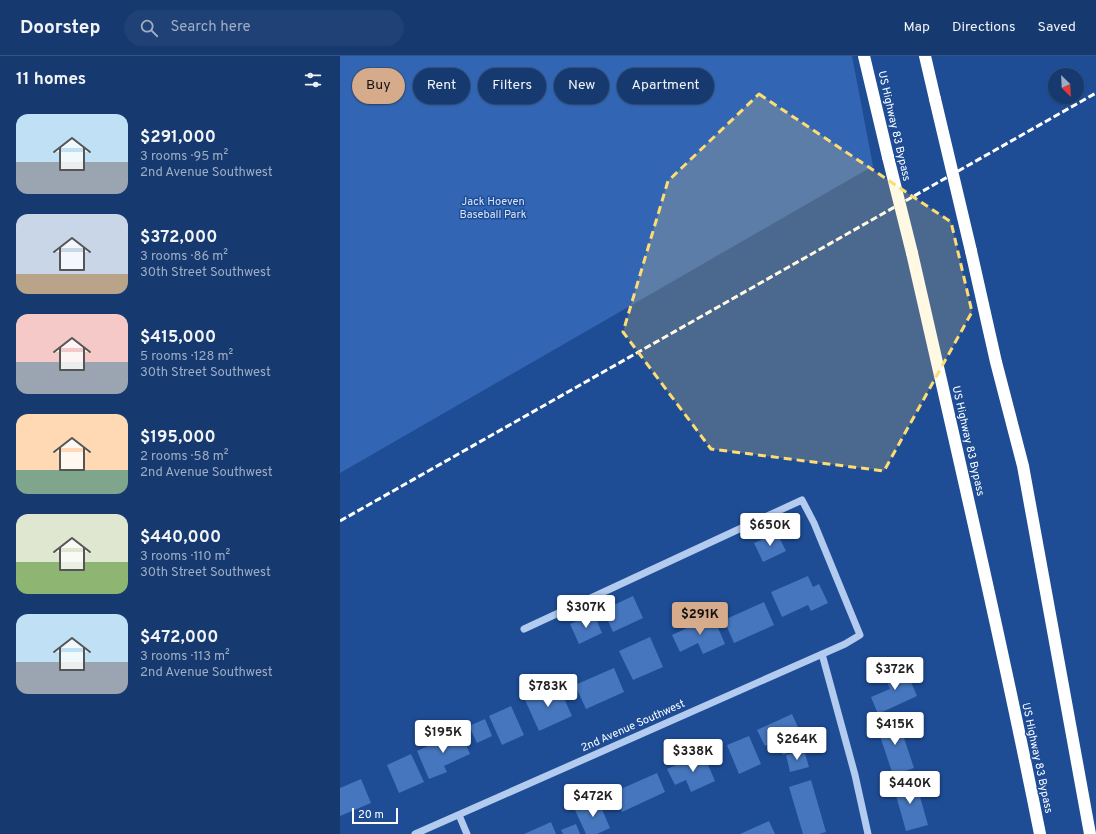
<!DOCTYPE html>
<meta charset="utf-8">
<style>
:root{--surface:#163a70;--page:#1f4175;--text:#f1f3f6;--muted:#9eadc3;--line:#355483;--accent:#d6ab8b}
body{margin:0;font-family:Overpass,sans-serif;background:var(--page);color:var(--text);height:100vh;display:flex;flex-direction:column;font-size:15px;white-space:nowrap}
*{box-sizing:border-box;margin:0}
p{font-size:13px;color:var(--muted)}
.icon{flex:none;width:22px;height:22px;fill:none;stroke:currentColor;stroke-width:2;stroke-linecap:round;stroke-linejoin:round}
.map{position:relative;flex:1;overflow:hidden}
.sheet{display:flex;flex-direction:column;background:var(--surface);width:340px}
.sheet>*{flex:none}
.hud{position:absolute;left:12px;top:12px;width:380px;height:36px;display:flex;gap:8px}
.needle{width:26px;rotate:156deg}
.fabs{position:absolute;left:708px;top:12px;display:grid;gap:8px}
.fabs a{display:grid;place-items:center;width:36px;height:36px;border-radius:50%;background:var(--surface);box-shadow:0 1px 3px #0004,0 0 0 1px var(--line);font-size:20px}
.scale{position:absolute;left:12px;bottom:10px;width:46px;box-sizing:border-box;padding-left:4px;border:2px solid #fff;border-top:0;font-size:11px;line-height:14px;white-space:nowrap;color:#fff;-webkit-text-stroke:3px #1e4d96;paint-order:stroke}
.price{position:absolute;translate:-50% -34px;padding:0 9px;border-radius:4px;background:#fff;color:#222;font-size:13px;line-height:26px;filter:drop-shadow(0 1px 2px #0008)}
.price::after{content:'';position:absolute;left:50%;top:24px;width:12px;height:9px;margin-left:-6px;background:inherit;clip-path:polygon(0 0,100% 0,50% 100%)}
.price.current{background:var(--accent);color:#111}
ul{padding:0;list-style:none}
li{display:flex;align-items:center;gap:12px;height:100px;padding:0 16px}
li span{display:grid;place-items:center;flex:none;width:112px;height:80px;border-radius:12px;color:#555}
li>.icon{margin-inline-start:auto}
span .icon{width:48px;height:48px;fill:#fffc;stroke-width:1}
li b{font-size:17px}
h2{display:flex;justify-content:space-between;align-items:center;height:48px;padding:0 16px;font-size:17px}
.tag{padding:0 14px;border-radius:18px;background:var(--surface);box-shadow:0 1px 3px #0004,0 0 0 1px var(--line);font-size:14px;line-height:36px}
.tag.current{background:var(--accent);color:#111}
header{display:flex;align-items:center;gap:24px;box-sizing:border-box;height:56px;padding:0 20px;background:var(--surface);border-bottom:1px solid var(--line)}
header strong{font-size:19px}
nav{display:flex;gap:22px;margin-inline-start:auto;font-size:14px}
.search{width:280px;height:36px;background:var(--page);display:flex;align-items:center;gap:10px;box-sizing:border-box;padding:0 14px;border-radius:22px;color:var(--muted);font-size:15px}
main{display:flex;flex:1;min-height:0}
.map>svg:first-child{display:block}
.green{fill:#3266b4}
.building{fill:#4676bd}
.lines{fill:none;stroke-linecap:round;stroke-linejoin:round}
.minor{stroke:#b2cbef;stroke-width:7}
.highway{stroke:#fff;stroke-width:12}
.rail{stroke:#fff;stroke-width:3;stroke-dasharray:7 3;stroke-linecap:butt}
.highway-bridge{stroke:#fff;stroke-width:12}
.marked{fill:#fddc72;fill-opacity:0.2;stroke:#fddc72;stroke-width:3;stroke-dasharray:8 5;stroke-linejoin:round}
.labels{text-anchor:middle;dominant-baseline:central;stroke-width:3;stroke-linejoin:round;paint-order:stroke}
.street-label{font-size:11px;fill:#fff;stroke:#1e4d96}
.park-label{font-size:11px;fill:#d9e6fb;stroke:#1e4d96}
</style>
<header>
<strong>Doorstep</strong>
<div class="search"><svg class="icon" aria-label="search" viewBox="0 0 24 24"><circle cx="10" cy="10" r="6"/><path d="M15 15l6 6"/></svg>Search here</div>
<nav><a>Map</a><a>Directions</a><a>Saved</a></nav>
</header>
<main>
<section class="sheet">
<h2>11 homes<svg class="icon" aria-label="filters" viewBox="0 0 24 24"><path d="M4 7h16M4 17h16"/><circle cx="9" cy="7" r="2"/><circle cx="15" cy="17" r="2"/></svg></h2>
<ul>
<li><span style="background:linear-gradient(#bfe0f5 60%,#9aa5b1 0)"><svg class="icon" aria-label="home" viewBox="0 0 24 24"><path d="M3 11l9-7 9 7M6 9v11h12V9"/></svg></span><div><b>$291,000</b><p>3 rooms · 95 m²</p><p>2nd Avenue Southwest</p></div></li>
<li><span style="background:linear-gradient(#c9d6e8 75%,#b9a48a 0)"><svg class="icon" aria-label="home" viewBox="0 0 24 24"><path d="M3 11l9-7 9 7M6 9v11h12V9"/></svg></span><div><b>$372,000</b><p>3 rooms · 86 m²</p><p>30th Street Southwest</p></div></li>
<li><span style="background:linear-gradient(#f6c9c9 60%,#9aa5b1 0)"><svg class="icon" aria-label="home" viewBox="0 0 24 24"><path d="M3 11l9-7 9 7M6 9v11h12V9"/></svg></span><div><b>$415,000</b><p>5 rooms · 128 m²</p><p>30th Street Southwest</p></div></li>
<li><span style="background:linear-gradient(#ffd9b3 70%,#7fa58c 0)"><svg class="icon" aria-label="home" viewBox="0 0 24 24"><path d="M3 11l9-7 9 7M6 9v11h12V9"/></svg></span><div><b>$195,000</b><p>2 rooms · 58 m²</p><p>2nd Avenue Southwest</p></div></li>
<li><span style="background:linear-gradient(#dfe7d0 60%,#8fb573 0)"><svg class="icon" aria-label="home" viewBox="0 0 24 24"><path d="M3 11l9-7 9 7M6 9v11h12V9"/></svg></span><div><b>$440,000</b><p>3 rooms · 110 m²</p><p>30th Street Southwest</p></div></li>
<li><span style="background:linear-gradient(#bfe0f5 60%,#9aa5b1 0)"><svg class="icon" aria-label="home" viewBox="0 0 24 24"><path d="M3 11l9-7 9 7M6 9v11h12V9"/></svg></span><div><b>$472,000</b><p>3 rooms · 113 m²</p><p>2nd Avenue Southwest</p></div></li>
</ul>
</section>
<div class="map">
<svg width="756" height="778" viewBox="0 0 756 778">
<rect width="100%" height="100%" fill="#1e4d96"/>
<path class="green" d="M0,0h512l21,110 -533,307z"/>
<path class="building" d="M437,477l9,18 -23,11 -9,-19z
M468,520l5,11 6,-3 9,19 -17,8 -3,-6 -26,12 -11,-25z
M293,540l10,22 -30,14 -10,-22z
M424,546l10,23 -40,18 -10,-23z
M254,558l8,19 -23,11 -9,-20z
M373,560l12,28 -22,10 -5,-11 -18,9 -8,-17z
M310,581l13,30 -30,13 -14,-29z
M564,610l13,30 -39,18 -7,-17 19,-8 -6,-14z
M274,612l10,24 -38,17 -11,-24z
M218,629l14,31 -33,15 -14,-31z
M171,650l13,29 -22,10 -13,-29z
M452,658l14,31 -23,10 -6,-14 -12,5 -8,-16z
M557,661l17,51 -21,7 -17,-51z
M145,663l7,17 -15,7 -8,-17z
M120,675l10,23 -26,12 3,6 -18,7 -12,-28z
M409,680l12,28 -22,10 -12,-29z
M464,694l5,17 -19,5 -4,-17z
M363,697l12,28 -24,11 -5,-12 -11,5 -8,-16z
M71,698l13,28 -25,11 -12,-28z
M317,717l8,19 -43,20 -8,-20z
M21,723l10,24 -31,13v-28z
M575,723l13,46 -22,6 -13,-46z
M471,724l15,52 -7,2h-16l-14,-47z
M258,744l12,28 -13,6h-11l-11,-24z
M429,765l6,13h-35z
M211,766l5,12h-32z
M236,768l4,10h-17l-2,-4z"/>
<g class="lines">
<path class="minor" d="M482,598l33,121 13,59
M119,759l8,19
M75,778l430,-190 15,-9 -46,-112 -12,-23 -52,24 -226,105"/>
<path class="highway" d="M524,0l24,101
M585,0l10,43
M631,195l25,111 27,104 67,368
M572,197c44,193 89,386 128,581"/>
<path class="rail" d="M0,465l756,-428"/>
<path class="highway-bridge" d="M595,43l36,152
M548,101l24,96"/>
</g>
<path class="marked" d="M419,38l192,128 21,90 -88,159 -173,-22 -88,-117 45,-151z"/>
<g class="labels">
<g class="street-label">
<text transform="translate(554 70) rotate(77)">US Highway 83 Bypass</text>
<text transform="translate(628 385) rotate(77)">US Highway 83 Bypass</text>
<text transform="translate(293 670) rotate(-24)">2nd Avenue Southwest</text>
<text transform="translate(697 702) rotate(78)">US Highway 83 Bypass</text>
</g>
<g class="park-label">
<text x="153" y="146">Jack Hoeven<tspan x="153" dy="13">Baseball Park</tspan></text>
</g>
</g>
</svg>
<div class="fabs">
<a><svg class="needle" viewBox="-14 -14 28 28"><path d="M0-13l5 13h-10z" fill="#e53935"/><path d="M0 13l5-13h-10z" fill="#9eadc3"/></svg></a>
</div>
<div class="scale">20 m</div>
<b class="price" style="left:430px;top:491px">$650K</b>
<b class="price" style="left:246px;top:573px">$307K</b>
<b class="price current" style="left:360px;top:580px">$291K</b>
<b class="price" style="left:555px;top:635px">$372K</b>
<b class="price" style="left:208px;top:652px">$783K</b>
<b class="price" style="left:555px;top:690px">$415K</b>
<b class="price" style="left:103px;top:698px">$195K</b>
<b class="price" style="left:457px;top:705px">$264K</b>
<b class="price" style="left:353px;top:717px">$338K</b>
<b class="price" style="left:570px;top:749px">$440K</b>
<b class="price" style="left:253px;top:762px">$472K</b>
<div class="hud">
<a class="tag current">Buy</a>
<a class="tag">Rent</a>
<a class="tag">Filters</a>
<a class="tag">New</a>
<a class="tag">Apartment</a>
</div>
</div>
</main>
